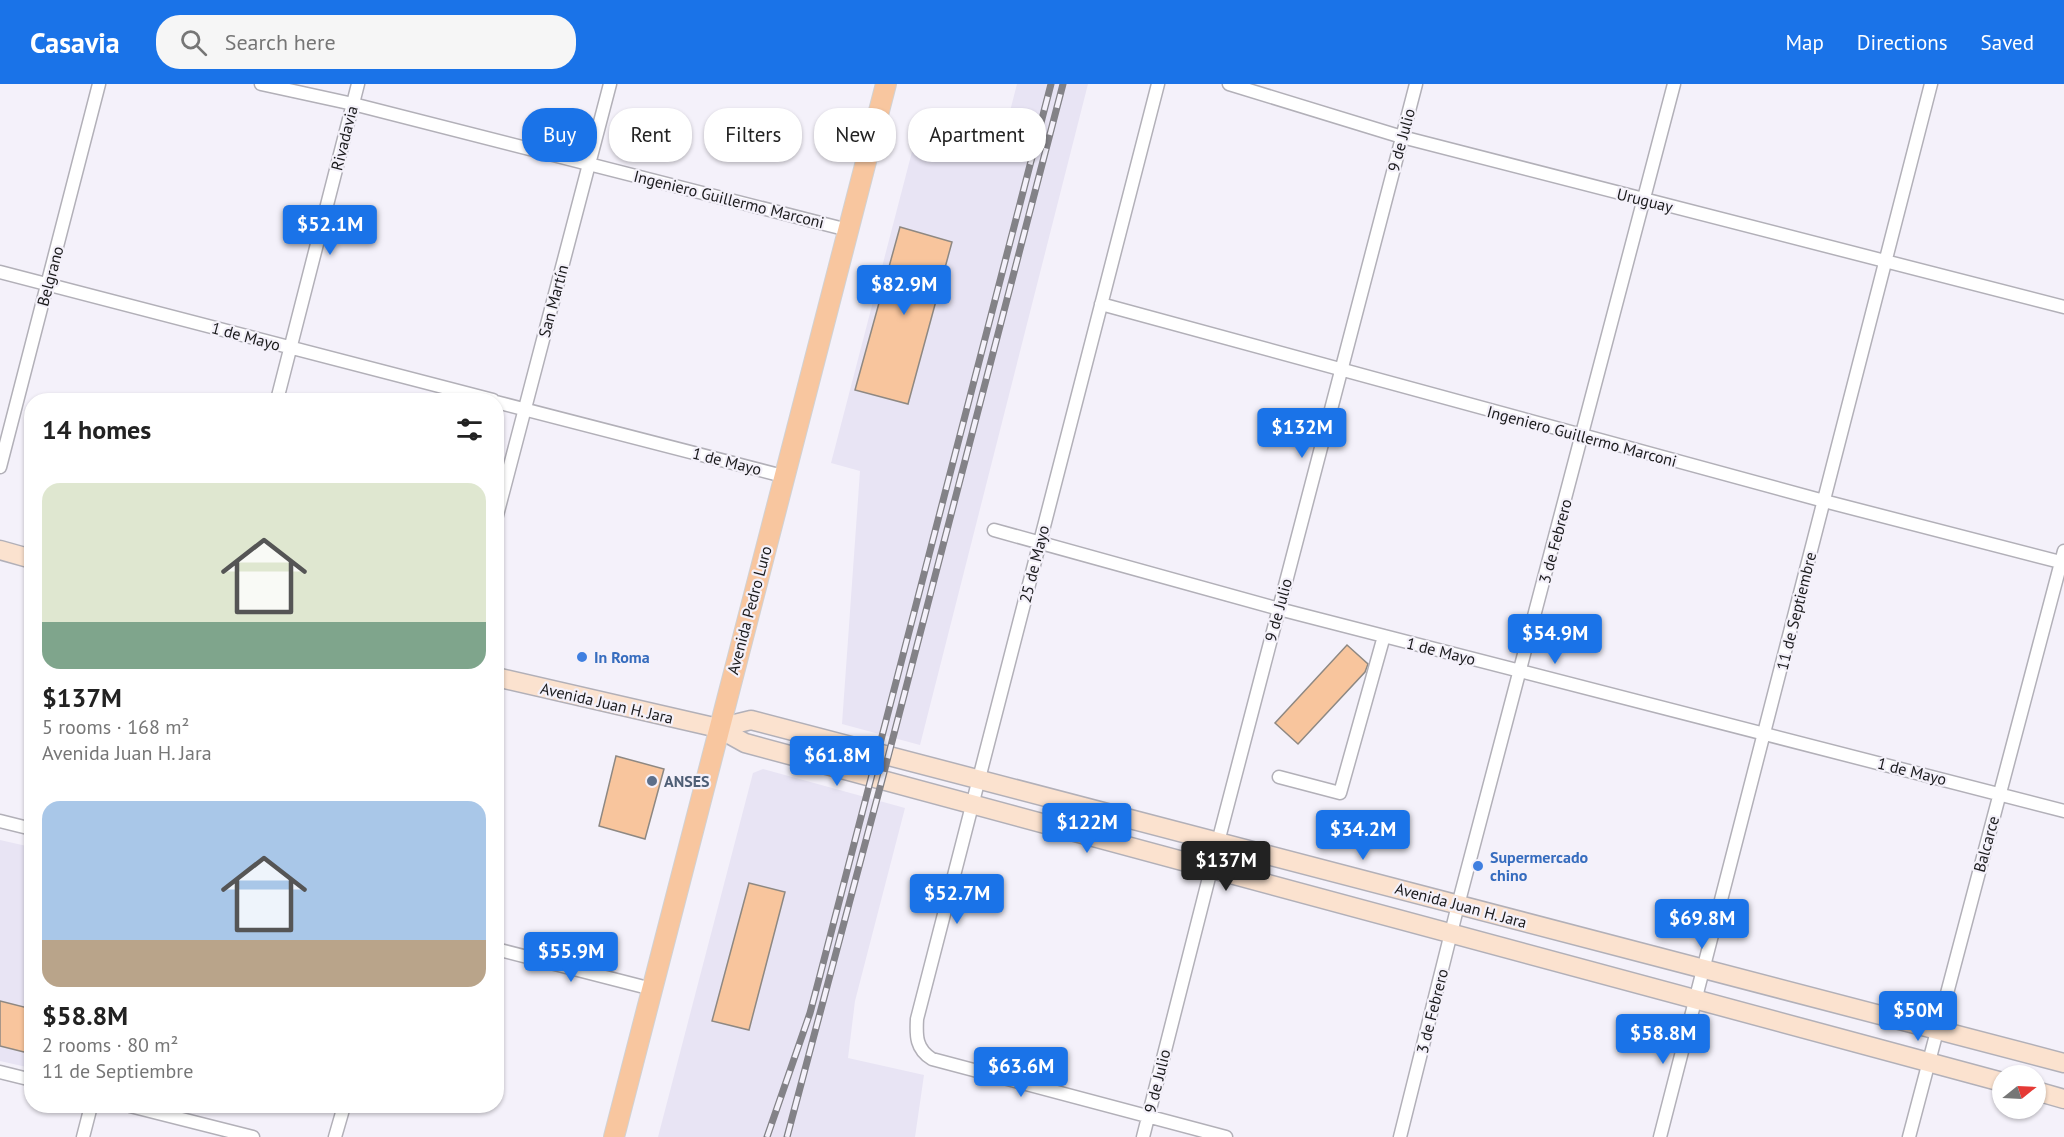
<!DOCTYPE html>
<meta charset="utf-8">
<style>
:root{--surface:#fff;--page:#f6f6f6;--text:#222;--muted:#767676;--accent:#1a73e8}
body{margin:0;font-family:"PT Sans",sans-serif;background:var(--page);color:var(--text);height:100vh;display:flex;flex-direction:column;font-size:22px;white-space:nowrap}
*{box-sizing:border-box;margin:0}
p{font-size:20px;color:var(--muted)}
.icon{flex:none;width:33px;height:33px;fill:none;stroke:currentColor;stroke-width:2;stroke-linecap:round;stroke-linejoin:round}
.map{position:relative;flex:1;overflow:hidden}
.sheet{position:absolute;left:24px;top:309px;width:480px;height:720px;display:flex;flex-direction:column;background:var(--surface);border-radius:24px;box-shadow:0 2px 4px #0004}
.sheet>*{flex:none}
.banner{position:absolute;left:522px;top:24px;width:570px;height:54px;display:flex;gap:12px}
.needle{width:39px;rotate:72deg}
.buttons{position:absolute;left:1992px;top:981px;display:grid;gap:12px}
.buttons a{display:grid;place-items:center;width:54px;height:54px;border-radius:50%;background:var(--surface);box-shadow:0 2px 4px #0004;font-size:30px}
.price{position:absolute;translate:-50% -51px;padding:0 14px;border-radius:6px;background:var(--accent);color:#fff;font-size:20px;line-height:39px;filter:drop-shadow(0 2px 3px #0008)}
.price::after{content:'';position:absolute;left:50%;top:36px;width:18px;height:14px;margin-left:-9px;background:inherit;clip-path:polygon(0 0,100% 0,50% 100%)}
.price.active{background:#222;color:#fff}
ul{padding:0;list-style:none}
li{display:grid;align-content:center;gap:12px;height:318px;padding:0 18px}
li span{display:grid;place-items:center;height:186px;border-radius:18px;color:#555}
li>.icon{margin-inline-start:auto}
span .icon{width:108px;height:108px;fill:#fffc;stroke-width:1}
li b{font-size:26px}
h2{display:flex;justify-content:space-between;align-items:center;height:72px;padding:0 18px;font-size:26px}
.tag{padding:0 21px;border-radius:24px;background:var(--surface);box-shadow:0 2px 4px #0004;font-size:21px;line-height:54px}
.tag.active{background:var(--accent);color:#fff}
header{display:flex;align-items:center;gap:36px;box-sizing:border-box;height:84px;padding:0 30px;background:var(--accent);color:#fff}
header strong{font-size:28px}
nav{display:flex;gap:33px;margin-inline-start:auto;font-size:21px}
.search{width:420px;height:54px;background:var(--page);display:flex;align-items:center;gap:15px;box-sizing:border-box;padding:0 21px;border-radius:24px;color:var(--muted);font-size:22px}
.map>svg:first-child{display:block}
.built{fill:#e8e4f4}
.building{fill:#f8c59d;stroke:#8e8882;stroke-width:1.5}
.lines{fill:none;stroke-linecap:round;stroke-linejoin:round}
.street-casing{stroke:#b2b0b8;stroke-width:15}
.secondary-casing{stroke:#b2b0b8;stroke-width:21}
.primary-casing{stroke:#d1d1d2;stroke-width:22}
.street{stroke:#fff;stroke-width:12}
.secondary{stroke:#fbe2cf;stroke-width:18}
.primary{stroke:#f8c69f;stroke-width:20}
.rail-casing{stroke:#838287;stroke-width:7}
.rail{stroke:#f4f1fa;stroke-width:4.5;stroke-dasharray:14;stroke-linecap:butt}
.shop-dot{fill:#3f7fe0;stroke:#f4f1fa;stroke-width:2}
.service-dot{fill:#5c6f8a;stroke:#f4f1fa;stroke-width:2}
.labels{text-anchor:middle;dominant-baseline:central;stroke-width:4.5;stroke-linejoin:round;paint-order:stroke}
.street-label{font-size:16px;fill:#1a1a1c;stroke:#f4f1fa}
.shop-label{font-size:16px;font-weight:bold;fill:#366cbe;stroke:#f4f1fa;text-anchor:start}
.service-label{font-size:16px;font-weight:bold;fill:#4e5e75;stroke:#f4f1fa;text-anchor:start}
</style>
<header>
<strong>Casavia</strong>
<div class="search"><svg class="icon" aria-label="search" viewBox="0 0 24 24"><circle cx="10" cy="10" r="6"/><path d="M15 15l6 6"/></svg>Search here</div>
<nav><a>Map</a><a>Directions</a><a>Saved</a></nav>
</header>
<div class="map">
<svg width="2064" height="1053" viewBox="0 0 2064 1053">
<rect width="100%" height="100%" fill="#f4f1fa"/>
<path class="built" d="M1017,0h71l-168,661 -78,-21 18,-253 -29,-8 89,-342 82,21z
M763,685l142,39 -50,193 -7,57 76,17 -9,62h-257l95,-364z
M0,756l31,7v221l-31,-7z"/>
<path class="building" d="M900,143l52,15 -44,162 -53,-14z
M1347,561l21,19 -3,8 -67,72 -23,-21z
M616,672l48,13 -19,70 -46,-13z
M749,799l36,9 -36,138 -37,-9z
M0,917l32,8v45l-32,-8z"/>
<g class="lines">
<g class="street-casing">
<path id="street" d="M261,0l92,20 495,126
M1158,0l-241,935c-1,17 -1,30 15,40l294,78
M1229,0l173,53 662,170
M0,188l493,128
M1101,220l723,197 240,62
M277,316l81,-316
M496,318l287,74
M0,383l99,-383
M496,435l114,-435
M994,446l285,79 785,202
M1279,693l61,16 44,-157
M0,737l32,8
M496,865l156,40
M0,988l32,8
M130,1022l123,31
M83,1053l8,-31
M335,1053l9,-31
M1143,1053l75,-295 198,-758
M1400,1053l58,-232 216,-821
M1660,1053l271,-1053
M1909,1053l155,-586"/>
</g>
<g class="secondary-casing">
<path id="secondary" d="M0,466l32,9
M496,593l222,51 27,15 1257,339
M718,644l33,-8 1313,343
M2036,1007l28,8"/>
</g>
<g class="primary-casing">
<path id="primary" d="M614,1053l272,-1053"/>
</g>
<use href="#street" class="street"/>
<use href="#secondary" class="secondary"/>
<use href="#primary" class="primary"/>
<g class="rail-casing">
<path id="rail" d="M767,1053l43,-124 8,-30 233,-899
M787,1053l95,-357 181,-696"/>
</g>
<use href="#rail" class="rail"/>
</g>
<g class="shop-dot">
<circle cx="582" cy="573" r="6"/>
<circle cx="1478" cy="782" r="6"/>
</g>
<circle class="service-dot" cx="652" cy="697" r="6"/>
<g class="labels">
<g class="street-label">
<text transform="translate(344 54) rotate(-76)">Rivadavia</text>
<text transform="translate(1401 56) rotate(-75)">9 de Julio</text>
<text transform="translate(729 115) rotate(14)">Ingeniero Guillermo Marconi</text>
<text transform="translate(1645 116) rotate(14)">Uruguay</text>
<text transform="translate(50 192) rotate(-75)">Belgrano</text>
<text transform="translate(553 217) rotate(-75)">San Martín</text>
<text transform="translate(246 252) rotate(15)">1 de Mayo</text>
<text transform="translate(1582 352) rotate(15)">Ingeniero Guillermo Marconi</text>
<text transform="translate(727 377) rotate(14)">1 de Mayo</text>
<text transform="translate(1555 457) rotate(-75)">3 de Febrero</text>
<text transform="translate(1034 480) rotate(-76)">25 de Mayo</text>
<text transform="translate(749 526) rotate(-75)">Avenida Pedro Luro</text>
<text transform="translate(1278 526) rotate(-75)">9 de Julio</text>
<text transform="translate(1796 527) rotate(-76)">11 de Septiembre</text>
<text transform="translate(1441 567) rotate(14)">1 de Mayo</text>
<text transform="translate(607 619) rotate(13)">Avenida Juan H. Jara</text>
<text transform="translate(1912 687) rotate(14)">1 de Mayo</text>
<text transform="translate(1986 760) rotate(-75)">Balcarce</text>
<text transform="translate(1461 821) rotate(15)">Avenida Juan H. Jara</text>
<text transform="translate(1432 927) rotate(-76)">3 de Febrero</text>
<text transform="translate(1157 997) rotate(-76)">9 de Julio</text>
</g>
<g class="shop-label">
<text x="594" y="573">In Roma</text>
<text x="1490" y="773">Supermercado<tspan x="1490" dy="18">chino</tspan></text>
</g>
<g class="service-label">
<text x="664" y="697">ANSES</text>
</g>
</g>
</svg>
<div class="buttons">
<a><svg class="needle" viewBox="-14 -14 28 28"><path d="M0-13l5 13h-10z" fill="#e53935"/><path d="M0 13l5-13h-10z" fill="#767676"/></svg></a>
</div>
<b class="price" style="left:330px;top:172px">$52.1M</b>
<b class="price" style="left:904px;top:232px">$82.9M</b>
<b class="price" style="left:1302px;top:375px">$132M</b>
<b class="price" style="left:1555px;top:581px">$54.9M</b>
<b class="price" style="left:837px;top:703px">$61.8M</b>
<b class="price" style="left:1087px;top:770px">$122M</b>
<b class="price" style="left:1363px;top:777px">$34.2M</b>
<b class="price active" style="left:1226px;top:808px">$137M</b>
<b class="price" style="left:957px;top:841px">$52.7M</b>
<b class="price" style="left:1702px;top:866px">$69.8M</b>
<b class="price" style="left:571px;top:899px">$55.9M</b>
<b class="price" style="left:1918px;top:958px">$50M</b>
<b class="price" style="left:1663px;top:981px">$58.8M</b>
<b class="price" style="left:1021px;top:1014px">$63.6M</b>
<div class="banner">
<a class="tag active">Buy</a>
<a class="tag">Rent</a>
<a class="tag">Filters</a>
<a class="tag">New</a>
<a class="tag">Apartment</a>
</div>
<section class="sheet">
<h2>14 homes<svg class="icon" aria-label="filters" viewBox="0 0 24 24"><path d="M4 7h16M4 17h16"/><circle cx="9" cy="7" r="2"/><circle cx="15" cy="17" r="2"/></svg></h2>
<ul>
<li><span style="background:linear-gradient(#dfe7d0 75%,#7fa58c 0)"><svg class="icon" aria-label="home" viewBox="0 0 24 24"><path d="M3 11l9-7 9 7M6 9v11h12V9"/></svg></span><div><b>$137M</b><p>5 rooms · 168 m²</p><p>Avenida Juan H. Jara</p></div></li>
<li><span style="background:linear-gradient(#a9c7e8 75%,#b9a48a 0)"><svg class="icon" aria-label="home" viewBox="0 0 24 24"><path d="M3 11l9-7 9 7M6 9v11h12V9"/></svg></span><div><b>$58.8M</b><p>2 rooms · 80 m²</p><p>11 de Septiembre</p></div></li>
</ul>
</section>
</div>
